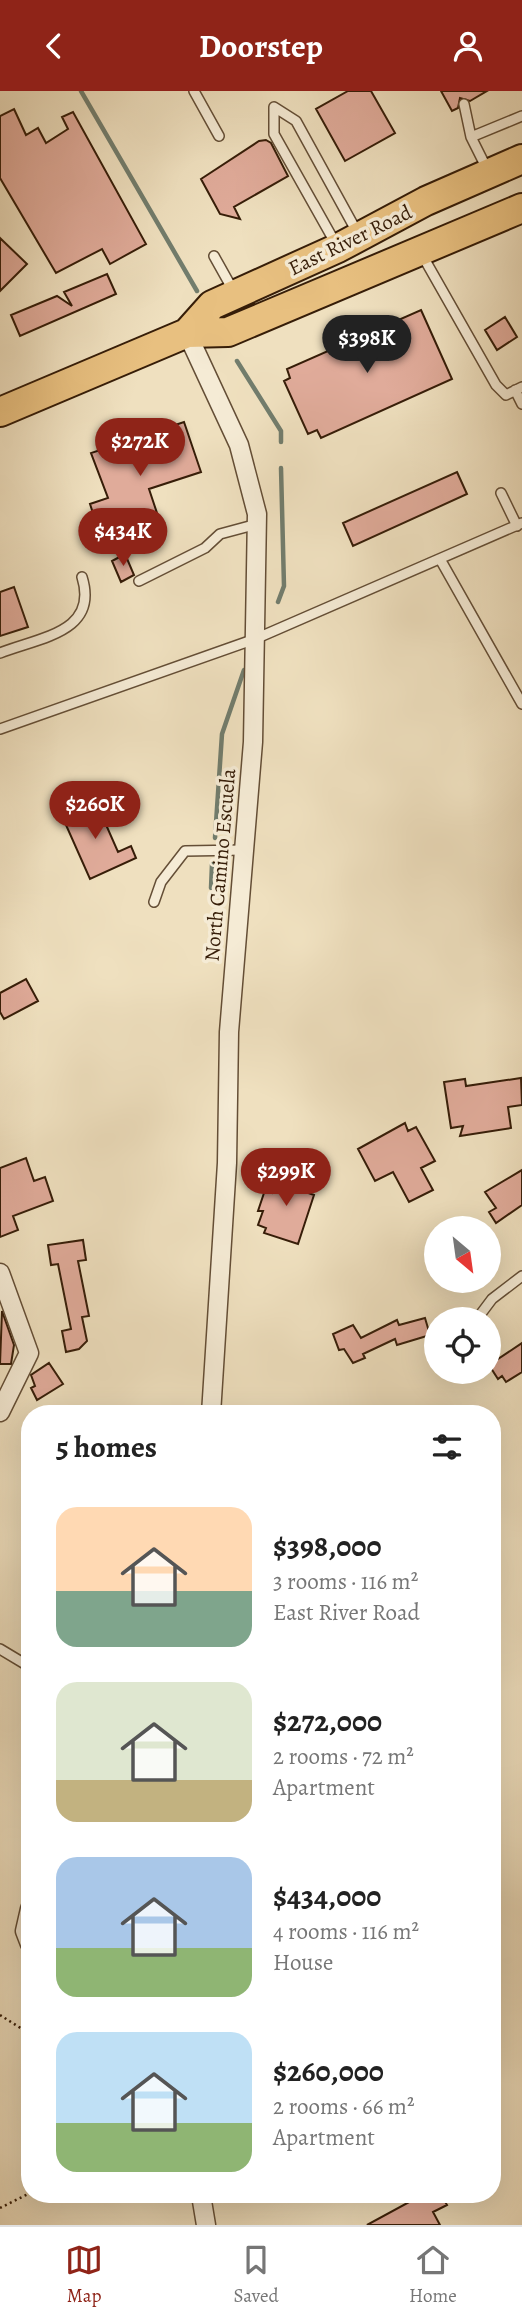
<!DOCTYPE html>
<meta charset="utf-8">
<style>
:root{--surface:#fff;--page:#f2f2f2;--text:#222;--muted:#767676;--line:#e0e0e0;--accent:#8f2418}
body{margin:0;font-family:Alegreya,serif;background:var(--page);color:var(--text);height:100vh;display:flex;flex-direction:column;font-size:26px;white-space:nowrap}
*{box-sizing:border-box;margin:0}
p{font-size:23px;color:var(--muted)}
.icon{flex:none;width:38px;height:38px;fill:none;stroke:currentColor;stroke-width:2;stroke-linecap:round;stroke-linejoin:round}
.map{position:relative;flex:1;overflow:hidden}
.side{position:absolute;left:21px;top:1314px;width:480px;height:798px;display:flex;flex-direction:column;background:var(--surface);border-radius:28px;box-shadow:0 7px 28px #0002}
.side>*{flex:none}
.needle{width:46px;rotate:151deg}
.fabs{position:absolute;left:424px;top:1125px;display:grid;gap:14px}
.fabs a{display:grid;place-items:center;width:77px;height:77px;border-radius:50%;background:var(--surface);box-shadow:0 7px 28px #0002;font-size:35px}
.price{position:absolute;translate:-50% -60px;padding:0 16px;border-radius:24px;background:var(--accent);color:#fff;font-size:23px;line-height:46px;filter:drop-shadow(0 2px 4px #0008)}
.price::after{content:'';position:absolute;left:50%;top:42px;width:21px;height:16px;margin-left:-10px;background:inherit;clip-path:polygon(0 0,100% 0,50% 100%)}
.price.current{background:#222;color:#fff}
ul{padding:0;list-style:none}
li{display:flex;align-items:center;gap:21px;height:175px;padding:0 35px}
li span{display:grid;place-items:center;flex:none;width:196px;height:140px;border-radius:21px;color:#555}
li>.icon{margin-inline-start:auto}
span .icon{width:84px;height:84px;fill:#fffc;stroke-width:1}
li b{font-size:30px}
h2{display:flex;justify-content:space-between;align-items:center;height:84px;padding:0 35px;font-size:30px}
header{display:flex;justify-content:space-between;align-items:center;height:91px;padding:0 35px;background:var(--accent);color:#fff;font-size:32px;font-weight:600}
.tabs{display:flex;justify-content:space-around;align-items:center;height:98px;border-top:2px solid var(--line);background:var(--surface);font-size:19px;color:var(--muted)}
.tabs a{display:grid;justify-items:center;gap:4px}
.tabs .current{color:var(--accent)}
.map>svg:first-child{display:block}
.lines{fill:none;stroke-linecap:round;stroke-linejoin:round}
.stream{stroke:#727d6d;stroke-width:4.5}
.building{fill:#e0ab9a;stroke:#361d08;stroke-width:2}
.service-casing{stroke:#644e36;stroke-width:12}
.minor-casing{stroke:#644e36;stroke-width:21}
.primary-casing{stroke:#361d08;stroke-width:32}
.path{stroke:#361d08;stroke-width:2.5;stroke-dasharray:2 3.5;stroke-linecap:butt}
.service{stroke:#f5ebd5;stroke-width:9}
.minor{stroke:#f5ebd5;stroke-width:18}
.primary{stroke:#e8c080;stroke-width:28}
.labels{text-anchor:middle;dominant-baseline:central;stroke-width:7;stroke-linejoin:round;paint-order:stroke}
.street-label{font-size:21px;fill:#361d08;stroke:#f5ebd5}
</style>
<header><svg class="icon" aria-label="back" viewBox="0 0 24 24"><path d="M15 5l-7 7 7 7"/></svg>Doorstep<svg class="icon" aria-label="person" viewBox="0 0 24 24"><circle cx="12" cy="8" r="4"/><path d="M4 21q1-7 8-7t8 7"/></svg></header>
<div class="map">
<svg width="522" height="2134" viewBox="0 0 522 2134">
<rect width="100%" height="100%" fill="#efe0bf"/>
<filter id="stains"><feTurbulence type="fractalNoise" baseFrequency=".00286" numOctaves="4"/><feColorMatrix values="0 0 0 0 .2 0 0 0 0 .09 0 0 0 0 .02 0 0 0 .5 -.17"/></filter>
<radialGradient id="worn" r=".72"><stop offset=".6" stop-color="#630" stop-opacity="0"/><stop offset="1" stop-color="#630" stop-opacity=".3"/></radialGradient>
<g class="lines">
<path class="stream" d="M81,0l116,200
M237,270l44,70v11
M278,511l6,-16 -3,-118
M215,747l7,-104 22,-64
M211,797l1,-24"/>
</g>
<path class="building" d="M348,0h23l24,42 -50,28 -29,-52z
M441,0h46l-17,10 -10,-3 -2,10 -6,3z
M14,18l12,26 12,-7 8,15 22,-14 -6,-12 11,-5 73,132 -36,20 -8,-15 -46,24 -56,-95v-62z
M266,49l5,3 17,33 -54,31 6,12 -20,-5 -19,-35 58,-38z
M0,147l27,26 -27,27z
M107,183l9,20 -96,42 -9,-21 46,-19 15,10 -8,-14z
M421,219l31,69 -131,59 -4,-8 -9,4 -24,-53 6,-3 -3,-9z
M505,226l12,20 -20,13 -12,-20z
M184,331l17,50 -52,17 11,33 -58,19 -12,-37 18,-6 -17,-45z
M457,381l10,22 -114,52 -10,-23z
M125,463l9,21 -13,7 -9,-21z
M14,496l14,40 -28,9v-44z
M96,711l22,50 13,-6 5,12 -46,21 -28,-63z
M26,888l12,22 -34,18 -4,-7v-19z
M521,987l1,27 -14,2 3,21 -51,8 3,-10 -12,2 -7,-46 21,-3 1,7z
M405,1032l3,8 8,-4 19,34 -14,7 12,22 -24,12 -16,-30 -18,9 -17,-32z
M26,1067l8,23 11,-4 8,24 -40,15 5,14 -18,7v-69z
M522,1079v35l-26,18 -7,-11 7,-4 -11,-16z
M279,1081l33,11 -4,10 6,2 -16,49 -34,-11 2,-5 -8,-3 5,-14h-5l7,-21 7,3z
M83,1149l3,20 -8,1 11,55 -7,1 5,24 -8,8 -13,3 -4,-21 9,-2 -13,-65 -7,1 -3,-20z
M2,1220l12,34 -3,19h-11z
M425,1227l5,17 -33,10 -2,-6 -32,15 2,4 -12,5 -9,-14 -5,1 -6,-16 20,-9 8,13 36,-18 2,5z
M522,1252v29l-16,10 -4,-6 -4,3 -9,-14z
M49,1272l14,21 -26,16 -6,-12 4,-2 -4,-11z
M422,2104h19l6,10 -14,7 7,13h-73z"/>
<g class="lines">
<g class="service-casing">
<path id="service" d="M194,0l25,45
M464,13l7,33 17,34
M471,46l51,-21
M337,155l-63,-112v-27l22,14 61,111
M421,162l75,132 10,10 16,-8
M214,165l19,34
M515,299l7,14
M501,402l16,33
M440,468l82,145
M139,490l66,-33 15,-14 37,-10
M0,562c41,-16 99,-21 82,-76
M0,638l255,-90 267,-116
M154,811l7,-20 24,-31 59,-1
M477,1228l15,-20 30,-23
M0,1558l30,18"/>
</g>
<g class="minor-casing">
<path id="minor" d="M187,242l52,112 18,69 -4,228 -24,290 -2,131 -16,251
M0,1182l29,80 -29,59
M30,1818l-5,22 5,13
M201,2104l5,30"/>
</g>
<g class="primary-casing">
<path id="primary" d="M187,242l25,-28 126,-57 88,-47 96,-42
M0,321l187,-79 41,-1 294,-124"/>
</g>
<path class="path" d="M0,1924l30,19
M0,2117l30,-15"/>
<use href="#service" class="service"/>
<use href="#minor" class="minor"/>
<use href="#primary" class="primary"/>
</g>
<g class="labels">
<g class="street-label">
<text transform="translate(350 149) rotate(-26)">East River Road</text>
<text transform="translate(220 774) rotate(-85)">North Camino Escuela</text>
</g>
</g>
<rect width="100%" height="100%" filter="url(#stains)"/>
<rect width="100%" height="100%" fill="url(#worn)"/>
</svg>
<div class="fabs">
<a><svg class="needle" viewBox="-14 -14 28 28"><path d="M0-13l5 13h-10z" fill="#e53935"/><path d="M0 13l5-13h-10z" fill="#767676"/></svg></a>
<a><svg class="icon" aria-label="locate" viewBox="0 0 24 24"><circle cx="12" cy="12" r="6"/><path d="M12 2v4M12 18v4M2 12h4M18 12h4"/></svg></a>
</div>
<b class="price current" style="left:367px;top:284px">$398K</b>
<b class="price" style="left:140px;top:387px">$272K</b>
<b class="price" style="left:123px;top:477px">$434K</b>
<b class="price" style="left:95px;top:750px">$260K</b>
<b class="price" style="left:286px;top:1117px">$299K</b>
<section class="side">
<h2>5 homes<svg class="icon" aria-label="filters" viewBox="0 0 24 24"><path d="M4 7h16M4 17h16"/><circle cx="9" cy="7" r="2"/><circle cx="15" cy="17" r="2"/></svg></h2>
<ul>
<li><span style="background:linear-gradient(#ffd9b3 60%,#7fa58c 0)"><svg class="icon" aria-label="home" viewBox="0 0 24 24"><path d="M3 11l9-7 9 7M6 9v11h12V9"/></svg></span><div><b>$398,000</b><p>3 rooms · 116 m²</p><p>East River Road</p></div></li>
<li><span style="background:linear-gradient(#dfe7d0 70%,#c2b280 0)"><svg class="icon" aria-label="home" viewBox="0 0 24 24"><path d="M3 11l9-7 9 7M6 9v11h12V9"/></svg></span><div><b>$272,000</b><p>2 rooms · 72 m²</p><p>Apartment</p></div></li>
<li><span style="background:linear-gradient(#a9c7e8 65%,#8fb573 0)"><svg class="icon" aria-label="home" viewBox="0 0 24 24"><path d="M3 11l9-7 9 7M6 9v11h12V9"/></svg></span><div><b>$434,000</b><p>4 rooms · 116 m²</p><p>House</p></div></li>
<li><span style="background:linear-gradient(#bfe0f5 65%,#8fb573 0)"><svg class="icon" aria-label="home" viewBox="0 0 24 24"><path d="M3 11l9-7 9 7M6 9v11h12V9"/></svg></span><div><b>$260,000</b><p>2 rooms · 66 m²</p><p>Apartment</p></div></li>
</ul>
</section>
</div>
<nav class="tabs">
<a class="current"><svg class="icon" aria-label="map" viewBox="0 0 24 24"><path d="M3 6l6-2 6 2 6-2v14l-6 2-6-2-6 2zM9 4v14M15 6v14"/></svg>Map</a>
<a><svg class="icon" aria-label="saved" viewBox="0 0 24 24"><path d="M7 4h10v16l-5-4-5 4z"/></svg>Saved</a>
<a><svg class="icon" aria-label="home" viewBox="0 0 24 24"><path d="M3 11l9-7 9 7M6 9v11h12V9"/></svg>Home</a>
</nav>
